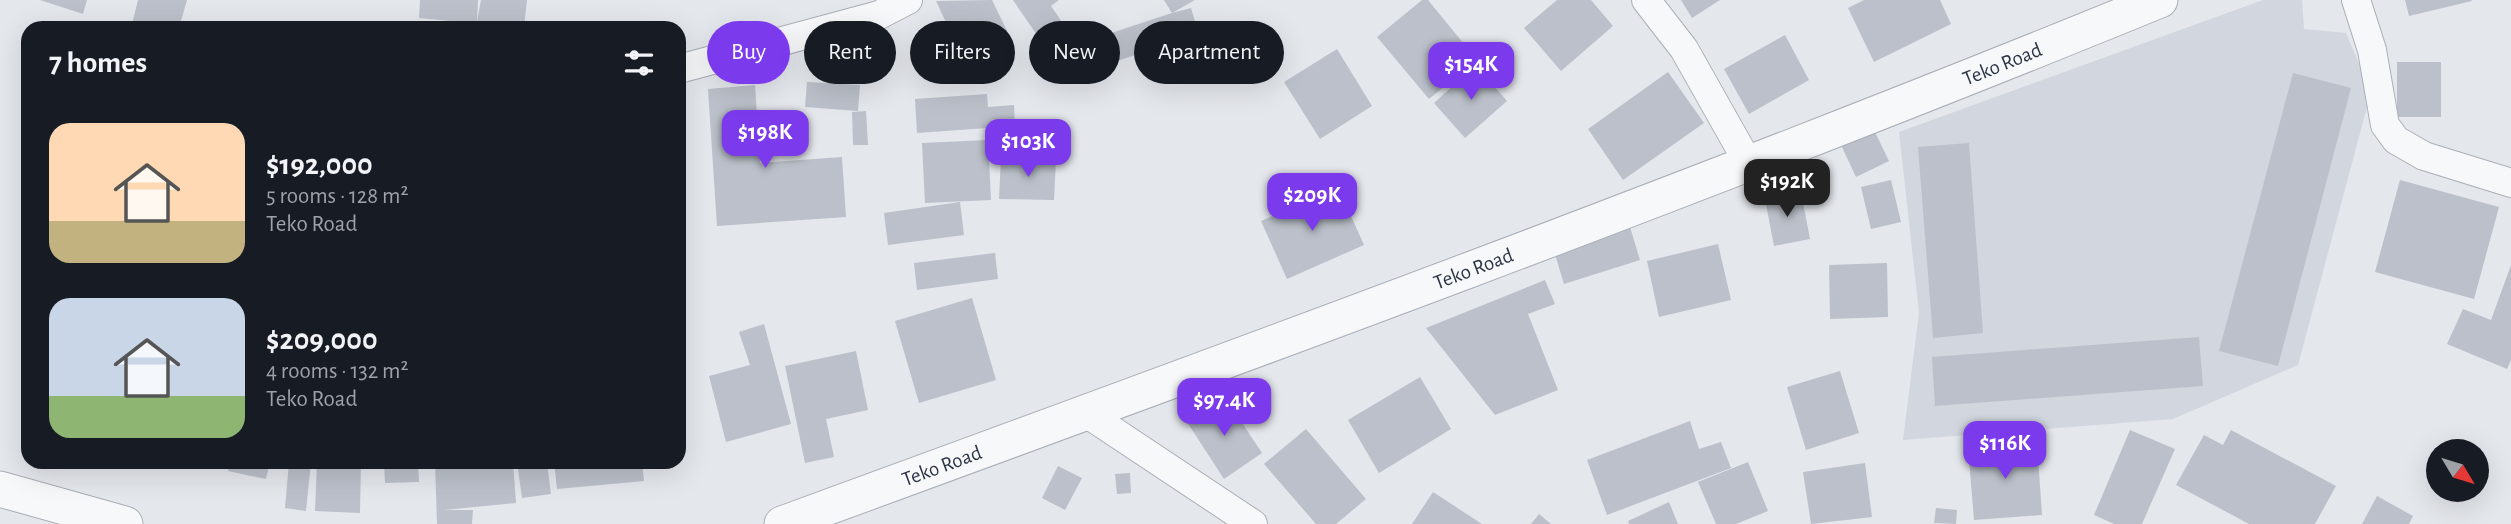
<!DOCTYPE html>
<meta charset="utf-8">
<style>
:root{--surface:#171b24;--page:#20242c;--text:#f1f3f6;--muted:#9ea1a6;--accent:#7c3aed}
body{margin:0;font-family:"Alegreya Sans",sans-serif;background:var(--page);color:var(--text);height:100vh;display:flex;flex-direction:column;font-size:26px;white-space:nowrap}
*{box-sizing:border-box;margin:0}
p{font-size:23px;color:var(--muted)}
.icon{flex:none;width:38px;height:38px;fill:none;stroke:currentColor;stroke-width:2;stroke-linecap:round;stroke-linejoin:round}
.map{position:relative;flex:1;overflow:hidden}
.drawer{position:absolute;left:21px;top:21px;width:665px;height:448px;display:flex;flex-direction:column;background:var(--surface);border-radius:21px;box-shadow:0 7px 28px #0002}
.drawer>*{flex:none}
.banner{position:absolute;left:707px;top:21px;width:665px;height:63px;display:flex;gap:14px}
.needle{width:46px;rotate:128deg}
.controls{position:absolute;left:2426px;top:439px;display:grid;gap:14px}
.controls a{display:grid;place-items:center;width:63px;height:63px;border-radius:50%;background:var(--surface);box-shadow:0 7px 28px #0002;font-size:35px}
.price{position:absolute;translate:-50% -60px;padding:0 16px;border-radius:14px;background:var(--accent);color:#fff;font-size:23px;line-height:46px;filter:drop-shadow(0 2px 4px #0008)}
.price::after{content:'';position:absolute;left:50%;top:42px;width:21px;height:16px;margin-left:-10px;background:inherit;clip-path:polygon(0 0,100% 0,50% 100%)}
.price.active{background:#222;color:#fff}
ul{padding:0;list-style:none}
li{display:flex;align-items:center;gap:21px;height:175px;padding:0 28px}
li span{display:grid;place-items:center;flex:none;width:196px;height:140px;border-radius:21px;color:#555}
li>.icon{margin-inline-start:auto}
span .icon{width:84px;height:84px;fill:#fffc;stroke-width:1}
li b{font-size:30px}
h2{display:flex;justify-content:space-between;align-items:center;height:84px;padding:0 28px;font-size:30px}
.pill{padding:0 24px;border-radius:32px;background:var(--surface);box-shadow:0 7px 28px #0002;font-size:24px;line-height:63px}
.pill.active{background:var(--accent);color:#fff}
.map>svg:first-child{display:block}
.built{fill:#d2d6de}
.building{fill:#bbc0ca}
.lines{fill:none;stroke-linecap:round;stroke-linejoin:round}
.minor-casing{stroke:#a9aeb7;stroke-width:30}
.tertiary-casing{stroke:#a9aeb7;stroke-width:37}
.minor{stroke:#f7f8fa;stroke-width:28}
.tertiary{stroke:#f7f8fa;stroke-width:35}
.labels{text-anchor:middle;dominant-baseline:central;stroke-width:7;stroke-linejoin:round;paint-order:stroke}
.street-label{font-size:21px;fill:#2b3445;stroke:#f4f6f9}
</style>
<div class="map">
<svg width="2511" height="524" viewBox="0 0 2511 524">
<rect width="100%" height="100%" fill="#e4e7ec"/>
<path class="built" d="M2263,0h39l2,29 42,4 25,59 -73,273 -125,54 -270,21 16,-127 -20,-181z"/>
<path class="building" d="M40,0h47l-4,14z
M138,0h49l-8,28h-48z
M420,0h58l-1,22 4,-22h46l-3,28 -105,-10z
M992,0l16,33 -47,22 -25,-54z
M1013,0h46l-8,6 13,19 -23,16z
M1164,0h31l-23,13 19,-5 8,27 -95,30 -8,-27 76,-25z
M1422,0h6l49,60 -48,39 -52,-62z
M1557,0h34l22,26 -52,45 -37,-43z
M1681,0h39l-28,18z
M1864,0h76l11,24 -77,38 -26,-54z
M2405,0h66l1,1 -63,15z
M1785,35l24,45 -60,34 -25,-45z
M1337,49l35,57 -52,33 -36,-57z
M2397,62h44v55h-44z
M1476,65l31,36 -42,37 -31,-35z
M1668,72l36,51 -81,57 -35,-51z
M2293,73l58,15 -73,278 -59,-15z
M807,82l53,3 -2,26 -53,-4z
M755,85l5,78 82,-6 4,60 -129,9 -9,-137z
M987,94l1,13 26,-2 1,21 -98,7 -2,-34z
M866,111l2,34h-15l-1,-33z
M1874,130l15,31 -33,16 -15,-32z
M988,140l3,60 -66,3 -3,-60z
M1969,143l14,190 -50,5 -15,-191z
M1001,158l55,1 -2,41 -55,-1z
M1891,180l10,42 -30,7 -10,-42z
M2400,180l99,27 -25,92 -99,-27z
M1338,187l26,58 -77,34 -26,-58z
M1801,192l9,47 -36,7 -9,-47z
M960,202l4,33 -76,10 -4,-32z
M1630,227l10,33 -76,24 -10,-33z
M1718,244l13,56 -72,17 -12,-56z
M995,253l3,26 -81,11 -3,-27z
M1887,263l1,54 -58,2 -1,-54z
M2511,265v95l-4,9 -60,-25 16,-35 28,11z
M1545,280l10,24 -27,10 30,76 -63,25 -69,-87z
M972,298l24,82 -77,23 -24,-82z
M764,324l27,100 -65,18 -17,-66 41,-11 -11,-33z
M2199,337l4,49 -268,20 -3,-49z
M856,351l12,59 -42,9 8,38 -29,6 -20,-97z
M1840,371l19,62 -53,17 -19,-63z
M1420,377l31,52 -72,44 -31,-53z
M1225,397l37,56 -38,26 -37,-57z
M1690,421l9,28 22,-7 10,26 -124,47 -20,-55z
M1306,429l60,70 -30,25h-20l-52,-60z
M2130,430l45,19 -33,75h-28l-20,-9z
M2231,430l105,56 -21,38h-66l-73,-39 28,-50 19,10z
M2037,442l5,73 -68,5 -6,-73z
M230,462h40l-4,17 -38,-8z
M289,462h22l-5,49 -21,-3z
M317,462h44l-1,51 -45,-2z
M384,462h34l1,20 -34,1z
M435,462h78l3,41 -72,7h29l-1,14h-35z
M517,462h30l4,32 -29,4z
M554,462h88l2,19 -87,8z
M1748,462l20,49 -32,13h-20l-18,-42z
M1865,463l7,54 -61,7 -8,-52z
M1058,466l24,12 -17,32 -23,-12z
M1130,473l1,20 -14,1 -2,-20z
M1433,492l49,32h-70z
M2377,496l36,20 -4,8h-47z
M1669,502l9,22h-49l-1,-3z
M1936,508l21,2 -1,14 -22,-1z
M1539,514l12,10h-20z"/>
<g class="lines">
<g class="minor-casing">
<path id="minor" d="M1646,0l38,49 66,117
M2356,0l16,50 13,75 11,15 28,16 87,27
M679,69l200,-54 29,-15
M1086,413l167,111"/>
</g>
<g class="tertiary-casing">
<g id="tertiary">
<path d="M0,489l125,35"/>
<path id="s1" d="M782,524c462,-169 923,-338 1378,-524"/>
</g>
</g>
<use href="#minor" class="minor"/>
<use href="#tertiary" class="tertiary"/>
</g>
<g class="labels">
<g class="street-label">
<text stroke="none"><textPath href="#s1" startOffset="1304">Teko Road</textPath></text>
<text stroke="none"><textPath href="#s1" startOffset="737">Teko Road</textPath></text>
<text stroke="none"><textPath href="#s1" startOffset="170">Teko Road</textPath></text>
</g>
</g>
</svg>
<div class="controls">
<a><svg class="needle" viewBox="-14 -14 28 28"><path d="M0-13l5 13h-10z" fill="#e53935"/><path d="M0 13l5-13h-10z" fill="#9ea1a6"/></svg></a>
</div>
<b class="price" style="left:1471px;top:102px">$154K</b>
<b class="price" style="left:765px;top:170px">$198K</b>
<b class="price" style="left:1028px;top:179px">$103K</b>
<b class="price active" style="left:1787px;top:219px">$192K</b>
<b class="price" style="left:1312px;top:233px">$209K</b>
<b class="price" style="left:1224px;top:438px">$97.4K</b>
<b class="price" style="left:2005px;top:481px">$116K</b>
<div class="banner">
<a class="pill active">Buy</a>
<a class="pill">Rent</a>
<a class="pill">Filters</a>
<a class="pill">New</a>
<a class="pill">Apartment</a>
</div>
<section class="drawer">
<h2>7 homes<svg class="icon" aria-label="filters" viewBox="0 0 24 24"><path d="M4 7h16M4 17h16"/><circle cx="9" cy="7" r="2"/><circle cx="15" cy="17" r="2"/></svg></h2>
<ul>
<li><span style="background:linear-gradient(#ffd9b3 70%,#c2b280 0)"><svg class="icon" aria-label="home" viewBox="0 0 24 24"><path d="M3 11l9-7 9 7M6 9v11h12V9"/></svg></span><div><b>$192,000</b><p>5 rooms · 128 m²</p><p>Teko Road</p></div></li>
<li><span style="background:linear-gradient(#c9d6e8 70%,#8fb573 0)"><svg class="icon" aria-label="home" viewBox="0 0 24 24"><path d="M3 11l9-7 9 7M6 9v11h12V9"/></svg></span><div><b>$209,000</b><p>4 rooms · 132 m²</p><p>Teko Road</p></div></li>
</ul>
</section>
</div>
